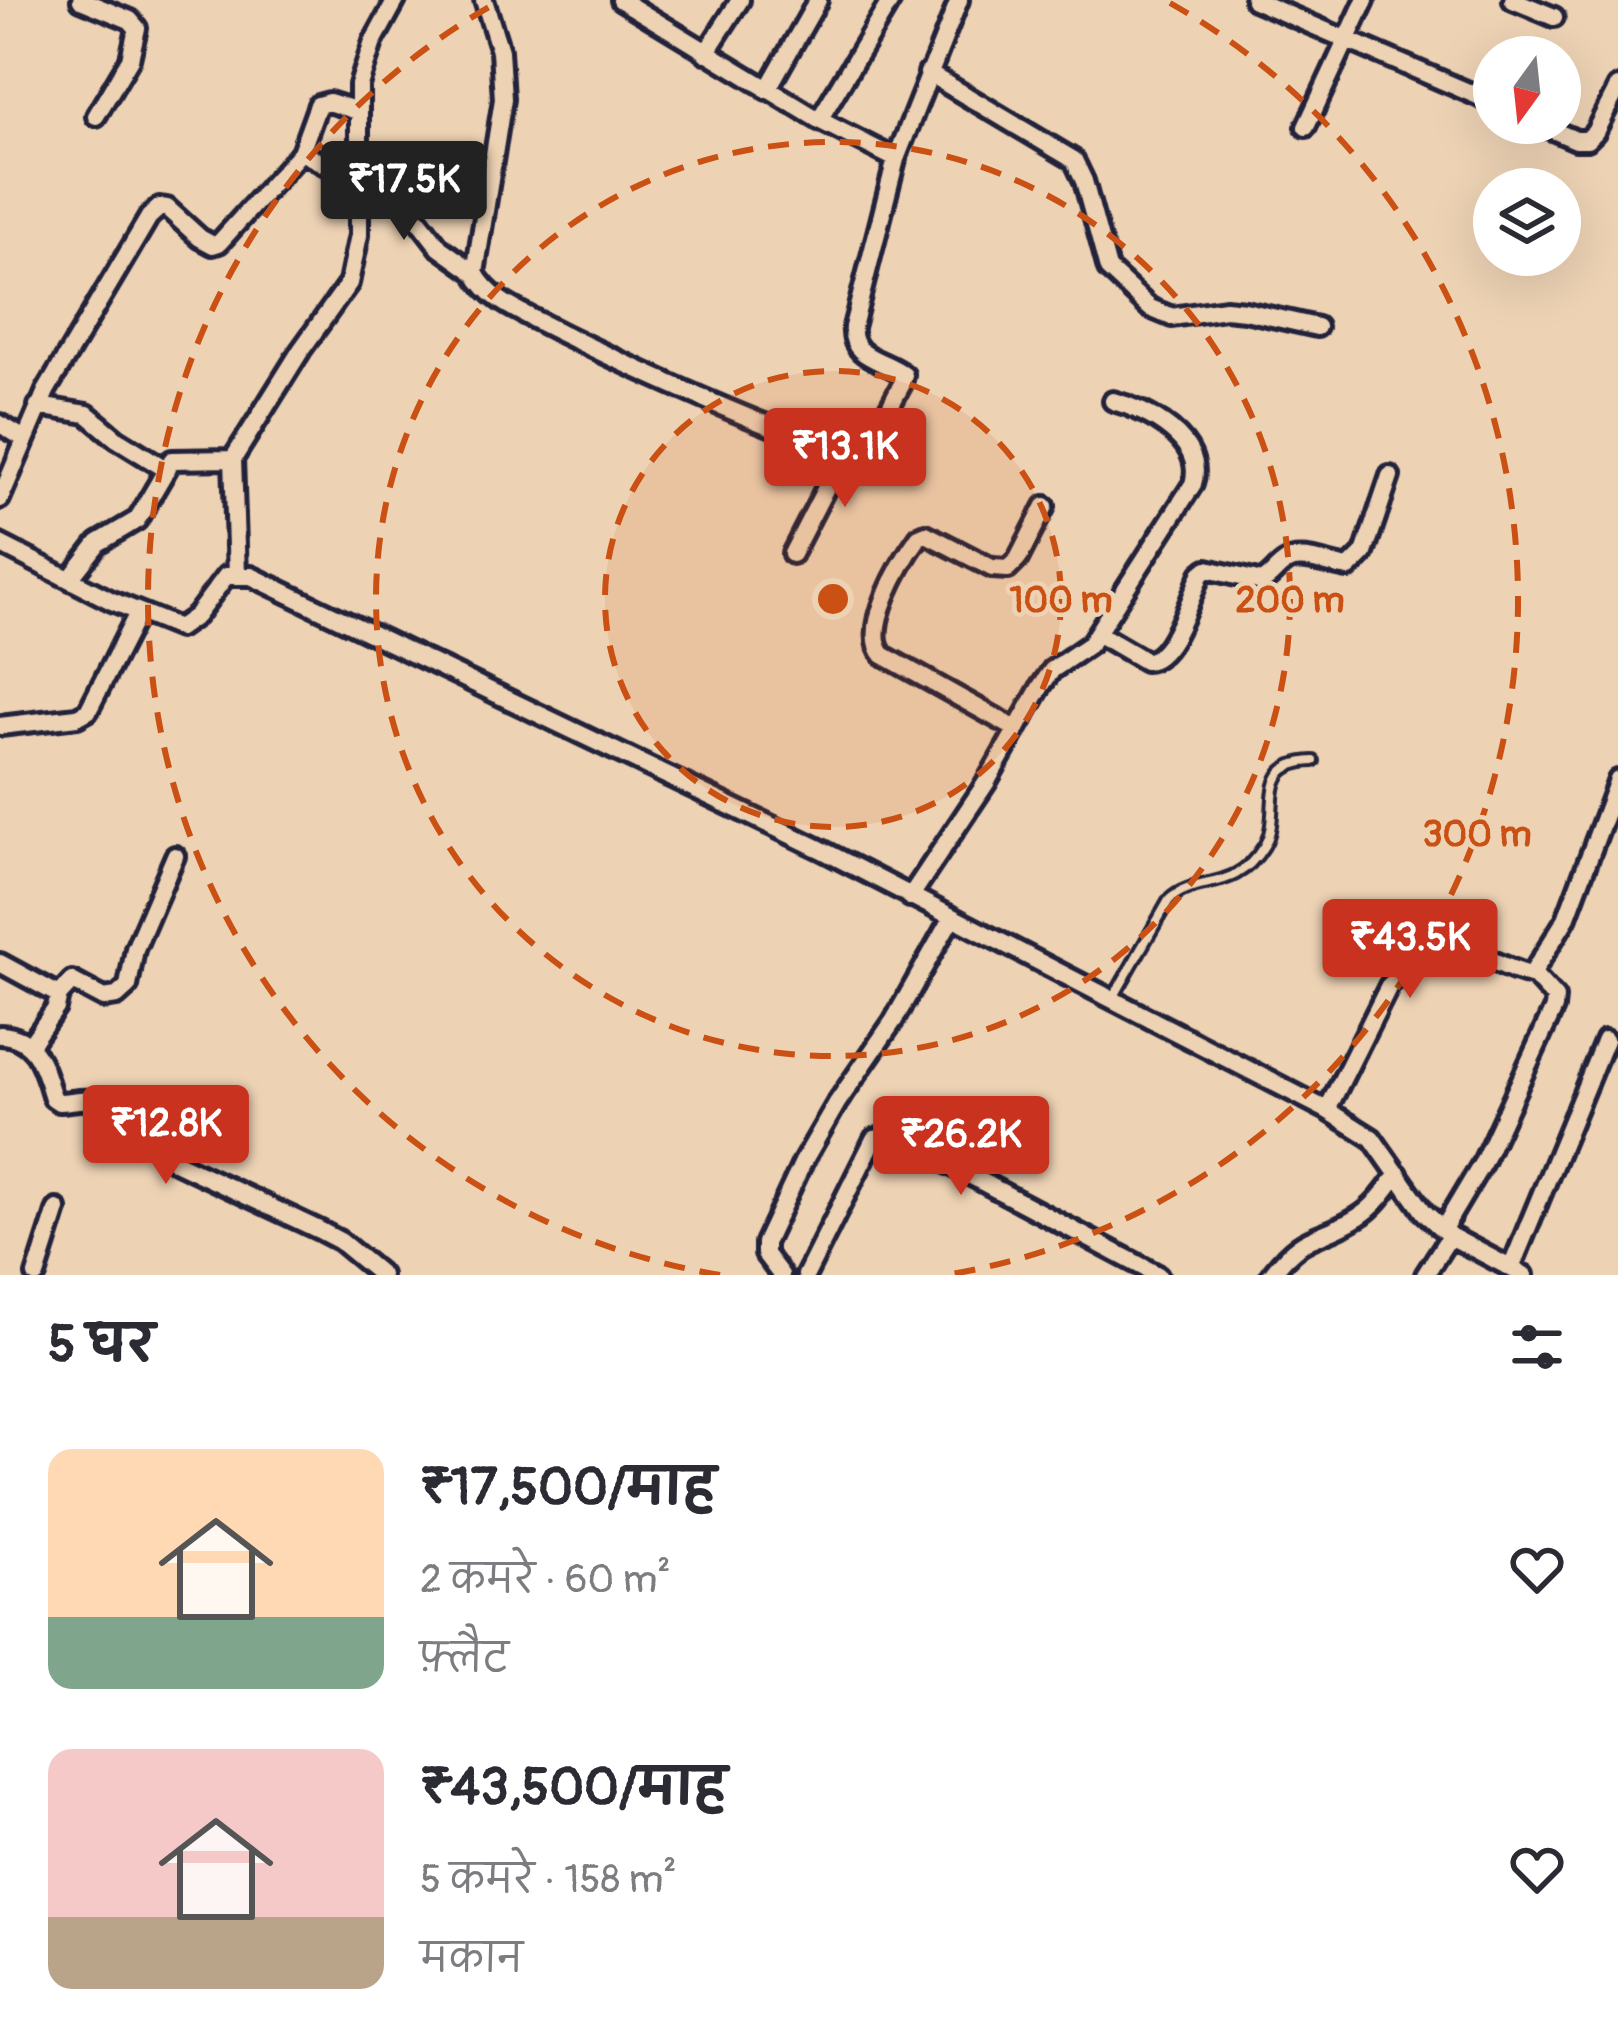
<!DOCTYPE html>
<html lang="hi">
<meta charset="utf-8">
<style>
:root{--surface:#fff;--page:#f7f7f7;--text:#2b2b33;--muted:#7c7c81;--accent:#c8321e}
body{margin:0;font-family:Pangolin,"Playpen Sans Deva",sans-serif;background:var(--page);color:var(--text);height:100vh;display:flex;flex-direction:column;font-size:45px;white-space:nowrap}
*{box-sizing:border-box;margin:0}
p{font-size:39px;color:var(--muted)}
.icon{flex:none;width:66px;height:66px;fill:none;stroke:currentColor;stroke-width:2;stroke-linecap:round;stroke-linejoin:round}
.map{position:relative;height:1275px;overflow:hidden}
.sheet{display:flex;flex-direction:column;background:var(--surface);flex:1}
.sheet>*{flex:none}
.needle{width:78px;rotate:195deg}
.tools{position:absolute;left:1473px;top:36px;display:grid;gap:24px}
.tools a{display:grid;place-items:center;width:108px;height:108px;border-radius:50%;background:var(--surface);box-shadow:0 12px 48px #0002;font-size:60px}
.price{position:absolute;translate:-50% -102px;padding:0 27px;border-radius:12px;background:var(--accent);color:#fff;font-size:39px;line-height:78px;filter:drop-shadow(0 3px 6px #0008)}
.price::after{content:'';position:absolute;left:50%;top:72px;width:36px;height:27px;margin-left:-18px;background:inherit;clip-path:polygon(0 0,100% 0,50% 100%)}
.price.on{background:#222;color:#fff}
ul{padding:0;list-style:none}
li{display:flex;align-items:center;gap:36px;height:300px;padding:0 48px}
li span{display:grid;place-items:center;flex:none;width:336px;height:240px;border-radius:24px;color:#555}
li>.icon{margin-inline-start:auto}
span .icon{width:144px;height:144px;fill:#fffc;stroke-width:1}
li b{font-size:51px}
h2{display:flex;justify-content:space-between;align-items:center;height:144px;padding:0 48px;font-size:51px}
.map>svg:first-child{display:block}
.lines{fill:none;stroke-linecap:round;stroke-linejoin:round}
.service-casing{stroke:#22223b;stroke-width:16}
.minor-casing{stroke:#22223b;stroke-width:26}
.service{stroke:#edd2b4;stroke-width:8}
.minor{stroke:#edd2b4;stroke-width:16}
.ring{fill:none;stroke:#ca5113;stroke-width:6;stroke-dasharray:21 15}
.centre{fill:#ca5113;stroke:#edd2b4;stroke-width:6}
.ring-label{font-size:36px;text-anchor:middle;font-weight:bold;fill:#ca5113;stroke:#edd2b4;stroke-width:9;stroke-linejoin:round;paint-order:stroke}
</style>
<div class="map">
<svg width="1618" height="1275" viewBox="0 0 1618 1275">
<rect width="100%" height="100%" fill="#edd2b4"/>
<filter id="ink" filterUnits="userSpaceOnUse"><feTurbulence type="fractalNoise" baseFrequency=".00833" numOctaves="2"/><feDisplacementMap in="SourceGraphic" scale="24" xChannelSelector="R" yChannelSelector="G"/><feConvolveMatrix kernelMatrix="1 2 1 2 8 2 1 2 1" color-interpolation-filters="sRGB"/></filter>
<g filter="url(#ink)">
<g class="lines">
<g class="service-casing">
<path id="service" d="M1113,998l56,-98c27,-26 65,-5 95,-54 20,-33 -11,-83 50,-85"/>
</g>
<g class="minor-casing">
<path id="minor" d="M81,0l49,20 7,8 -7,31 -34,57
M484,0l16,51 3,48 -28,174c6,11 15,20 25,27 35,25 309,151 341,148 35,-4 46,-38 61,-64l2,-9c-20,-16 -54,-16 -51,-48l43,-168 63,-159
M621,0l198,120 77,39
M1254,0l240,103
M1513,0l41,17
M706,53l34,-53
M928,73l146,87 10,21 24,88 42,39 22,9 53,-8 20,2 72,16
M767,90l51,-90
M819,120l72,-120
M1536,123l40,17h11l8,-8 23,-45
M1306,127l59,-127
M301,152l57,30
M357,170l41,24 42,54 35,25
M38,406l49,8 30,25 47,29
M0,424l23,14
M0,499l46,-108 103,-174 11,-10 7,1 33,30 13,7 6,-2 82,-91 17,-47 11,-3 29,9
M0,544l112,57 67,27 17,-12 30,-40h25l569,273 507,261 45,28 52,74 26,24 74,39
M792,554l42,-82 6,-24
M237,575l-4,-116 68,-109 48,-67 10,-48v-150l14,-43 23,-42
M70,579l28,-36 39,-23 35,-60 61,-1
M1097,633l48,28c27,1 45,-63 56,-87l6,-5 55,13c10,-5 14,-14 24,-20 15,-10 45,4 63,6l15,-15 26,-77
M0,726l77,-9 11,-6 50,-98
M1016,729l-133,-74c-22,-26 18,-93 36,-118l7,-3 66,34 16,1 10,-10 27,-53
M910,897l76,-114 55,-97 11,-16 38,-26 103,-160c13,-43 -45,-74 -80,-83
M0,963l59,32 -3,13 -26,37
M59,995l13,-14 32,17 13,-2 11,-10 7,-37 40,-93
M0,1035c37,1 44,34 53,63l6,4c10,0 20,-3 30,-2 36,1 60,46 88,63l142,67 21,11 41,34
M1327,1110l62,-124c9,-11 51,-32 66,-39 29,6 51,24 80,29
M1443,1229l40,-67 71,-154 1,-10 -20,-22v-7l31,-50 52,-139
M1511,1268l94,-228
M36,1275l21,-66
M781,1275l-16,-21v-11l38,-81 34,-59 57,-83 57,-101
M806,1275l68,-136 20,-4 264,140
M1271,1275c34,-45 47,-33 87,-58 17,-10 28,-27 40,-43
M1425,1275l25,-39"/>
</g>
<use href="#service" class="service"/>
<use href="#minor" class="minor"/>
</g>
</g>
<circle cx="833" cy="599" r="228" fill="#ca5113" fill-opacity=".12"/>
<g class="ring">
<circle cx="833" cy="599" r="228"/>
<circle cx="833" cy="599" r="457"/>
<path d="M720 1275A685 685 0 0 1 496 3M1170 3A685 685 0 0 1 946 1275"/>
</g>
<circle cx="833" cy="599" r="18" class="centre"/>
<g class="ring-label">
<text x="1061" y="612">100 m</text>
<text x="1290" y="612">200 m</text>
<text x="1477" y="846">300 m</text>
</g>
</svg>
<div class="tools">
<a><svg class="needle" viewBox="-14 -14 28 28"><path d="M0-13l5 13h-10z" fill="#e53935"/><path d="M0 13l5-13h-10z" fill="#7c7c81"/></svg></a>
<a><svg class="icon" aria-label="layers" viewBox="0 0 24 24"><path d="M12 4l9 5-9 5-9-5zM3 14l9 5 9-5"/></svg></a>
</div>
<b class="price on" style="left:404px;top:243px">₹17.5K</b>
<b class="price" style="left:845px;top:510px">₹13.1K</b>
<b class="price" style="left:1410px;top:1001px">₹43.5K</b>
<b class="price" style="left:166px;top:1187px">₹12.8K</b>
<b class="price" style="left:961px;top:1198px">₹26.2K</b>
</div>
<section class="sheet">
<h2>5 घर<svg class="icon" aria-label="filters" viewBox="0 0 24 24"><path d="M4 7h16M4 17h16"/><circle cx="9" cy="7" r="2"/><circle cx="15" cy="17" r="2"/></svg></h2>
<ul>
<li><span style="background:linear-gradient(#ffd9b3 70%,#7fa58c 0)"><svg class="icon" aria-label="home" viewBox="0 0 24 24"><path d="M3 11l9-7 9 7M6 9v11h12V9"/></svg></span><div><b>₹17,500/माह</b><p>2 कमरे · 60 m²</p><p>फ़्लैट</p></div><svg class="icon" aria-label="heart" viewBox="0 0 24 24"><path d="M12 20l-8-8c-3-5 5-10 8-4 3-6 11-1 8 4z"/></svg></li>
<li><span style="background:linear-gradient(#f6c9c9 70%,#b9a48a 0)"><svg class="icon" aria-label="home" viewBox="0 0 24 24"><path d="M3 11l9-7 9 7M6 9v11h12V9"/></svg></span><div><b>₹43,500/माह</b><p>5 कमरे · 158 m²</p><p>मकान</p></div><svg class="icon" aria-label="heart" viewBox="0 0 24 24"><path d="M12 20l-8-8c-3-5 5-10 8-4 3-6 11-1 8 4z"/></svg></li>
</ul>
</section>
